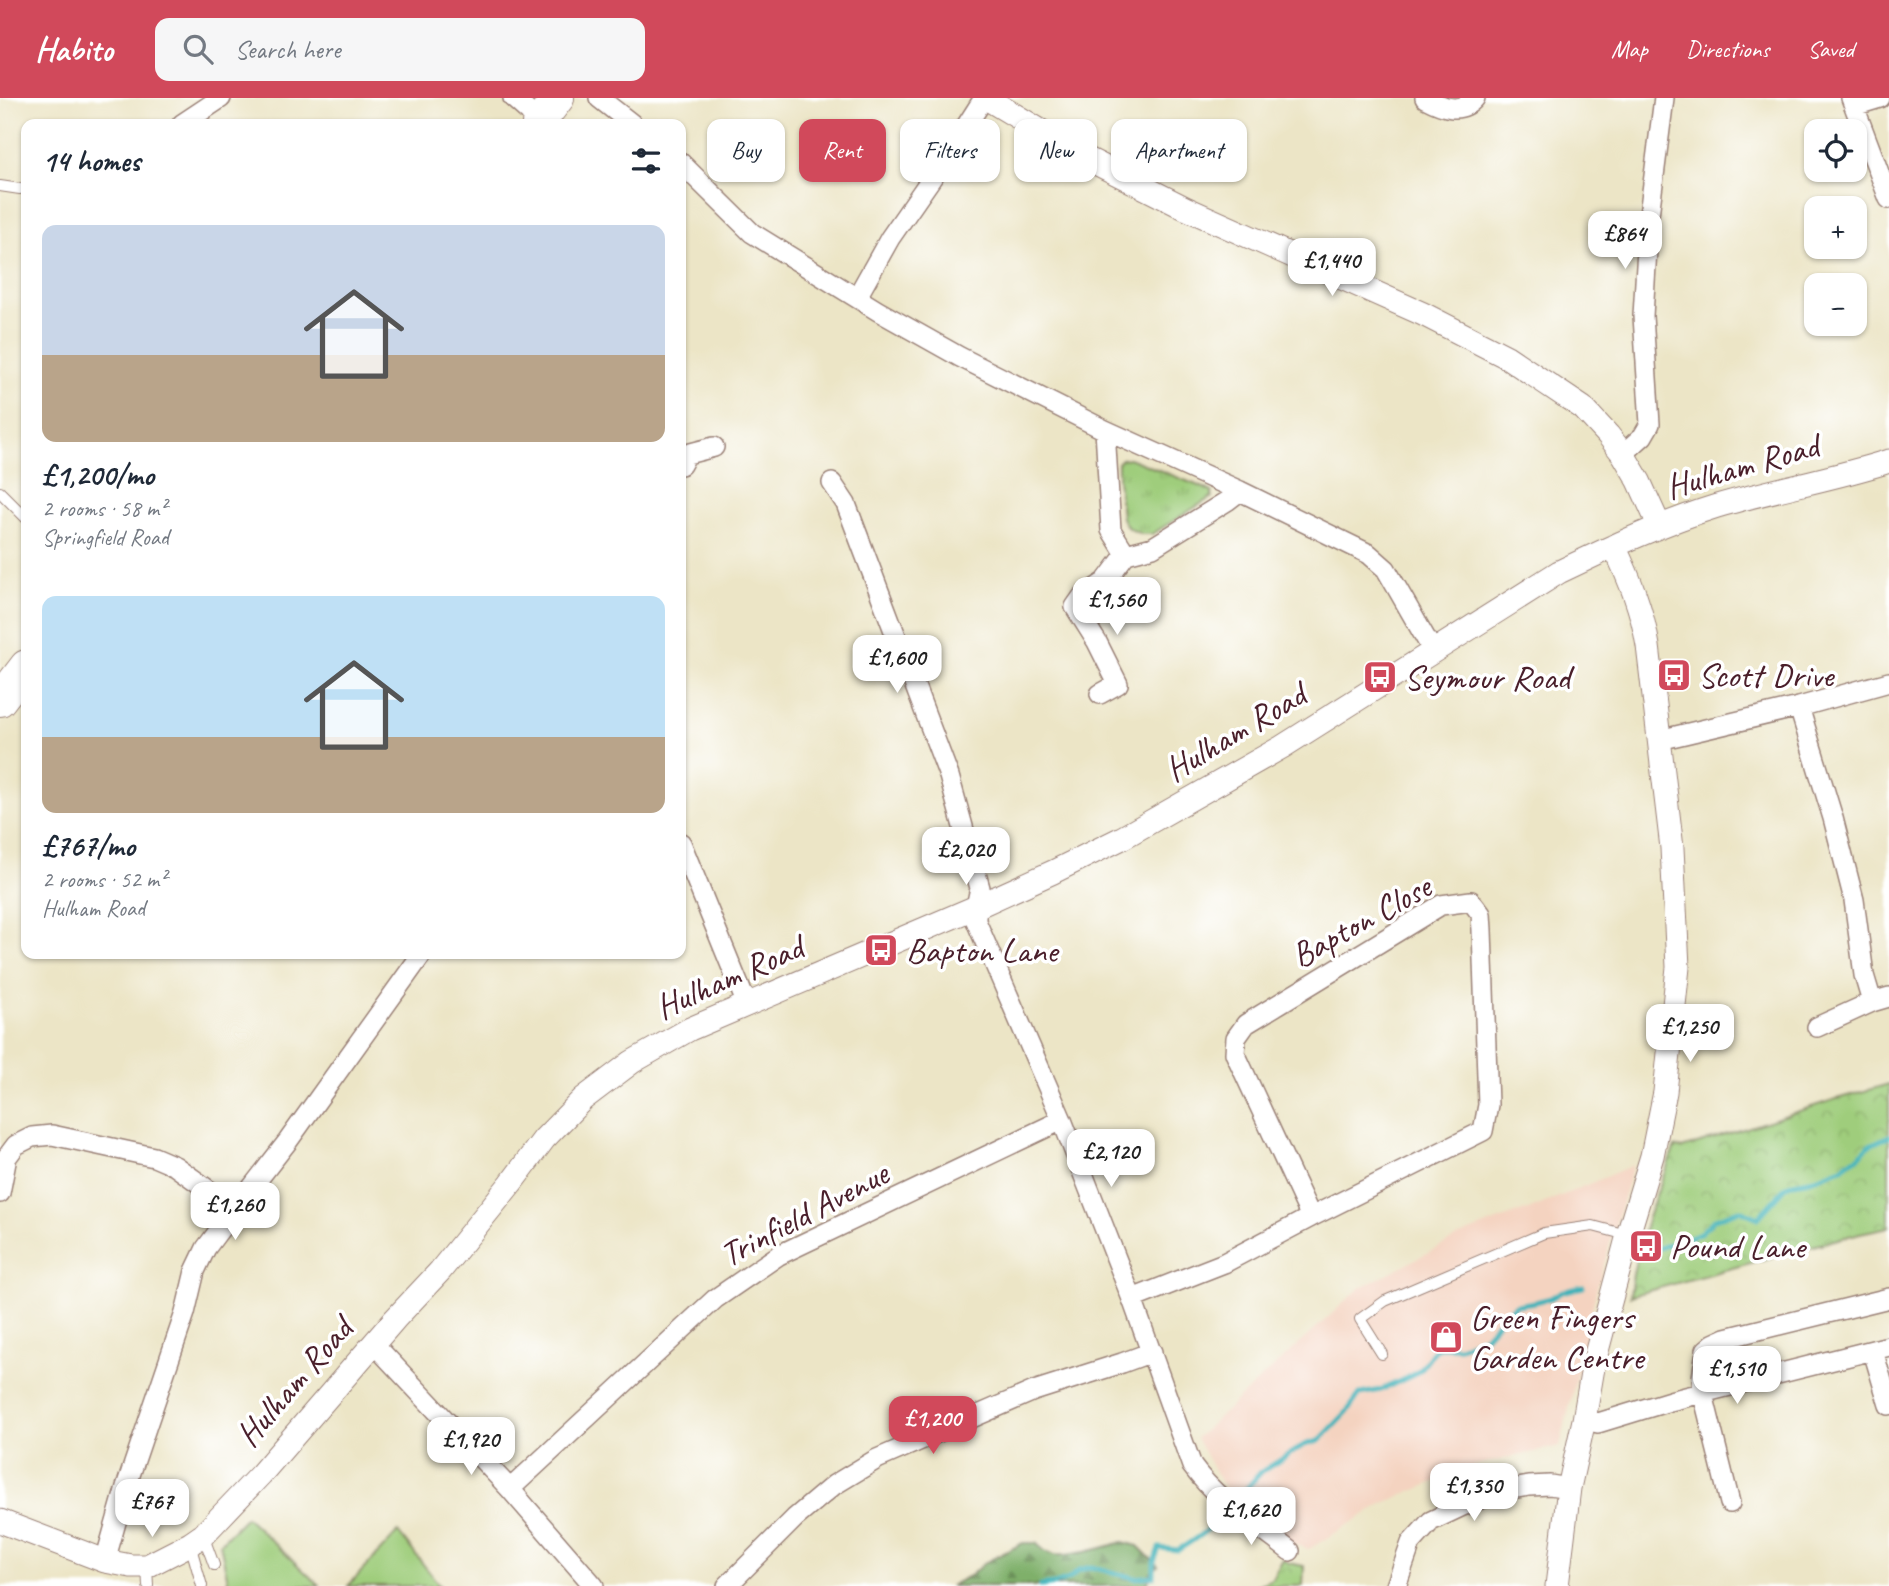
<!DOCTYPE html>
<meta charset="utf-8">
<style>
:root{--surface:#fff;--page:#f6f6f7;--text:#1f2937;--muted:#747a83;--accent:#d1495b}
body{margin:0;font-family:Caveat,sans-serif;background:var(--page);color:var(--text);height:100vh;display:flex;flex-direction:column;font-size:26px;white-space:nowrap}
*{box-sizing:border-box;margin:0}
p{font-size:23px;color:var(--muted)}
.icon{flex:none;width:38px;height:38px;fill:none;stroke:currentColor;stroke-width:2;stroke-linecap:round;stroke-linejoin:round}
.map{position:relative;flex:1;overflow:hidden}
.drawer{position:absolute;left:21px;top:21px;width:665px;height:840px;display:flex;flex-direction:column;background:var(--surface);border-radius:14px;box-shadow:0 2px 5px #0004}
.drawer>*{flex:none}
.banner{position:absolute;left:707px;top:21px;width:665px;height:63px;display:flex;gap:14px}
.fabs{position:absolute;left:1804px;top:21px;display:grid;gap:14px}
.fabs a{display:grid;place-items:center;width:63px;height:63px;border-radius:14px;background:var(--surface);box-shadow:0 2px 5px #0004;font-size:35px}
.price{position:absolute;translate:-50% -60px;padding:0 16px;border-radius:14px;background:#fff;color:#222;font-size:23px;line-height:46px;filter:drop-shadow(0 2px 4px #0008)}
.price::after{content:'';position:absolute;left:50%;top:42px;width:21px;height:16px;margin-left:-10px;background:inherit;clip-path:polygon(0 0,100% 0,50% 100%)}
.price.current{background:var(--accent);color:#fff}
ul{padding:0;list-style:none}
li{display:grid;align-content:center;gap:14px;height:371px;padding:0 21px}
li span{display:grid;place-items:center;height:217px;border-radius:14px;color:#555}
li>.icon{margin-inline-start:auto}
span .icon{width:126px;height:126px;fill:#fffc;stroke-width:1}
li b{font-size:30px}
h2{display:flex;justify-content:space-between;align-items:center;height:84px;padding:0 21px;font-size:30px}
.pill{padding:0 24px;border-radius:14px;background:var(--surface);box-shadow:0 2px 5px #0004;font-size:24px;line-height:63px}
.pill.current{background:var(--accent);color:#fff}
header{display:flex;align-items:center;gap:42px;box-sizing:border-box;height:98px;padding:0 35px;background:var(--accent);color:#fff}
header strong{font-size:33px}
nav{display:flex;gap:38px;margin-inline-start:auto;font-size:24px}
.search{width:490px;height:63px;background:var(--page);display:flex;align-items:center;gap:18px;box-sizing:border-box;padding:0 24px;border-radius:14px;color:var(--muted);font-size:26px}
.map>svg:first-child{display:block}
.built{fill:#f4d3c0}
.grass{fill:url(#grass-tufts);stroke:#747653;stroke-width:2}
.forest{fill:url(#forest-firs);stroke:#64684b;stroke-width:2}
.park{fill:url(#park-crowns);stroke:#747653;stroke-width:2}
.pitch{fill:#9fcd7b;stroke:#747653;stroke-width:2}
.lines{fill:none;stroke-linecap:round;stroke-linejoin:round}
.stream{stroke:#41b2b9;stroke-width:5}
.service-casing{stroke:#9b8278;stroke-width:12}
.minor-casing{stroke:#9b8278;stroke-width:22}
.tertiary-casing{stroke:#9b8278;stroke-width:25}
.trunk-casing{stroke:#9b8278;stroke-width:34}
.service{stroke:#fff;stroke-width:10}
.minor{stroke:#fff;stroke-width:19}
.tertiary{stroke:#fff;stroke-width:23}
.trunk{stroke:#fff;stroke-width:32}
.labels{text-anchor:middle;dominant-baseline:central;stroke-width:7;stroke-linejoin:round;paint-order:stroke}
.street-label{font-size:35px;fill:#4a1f2b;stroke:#fff}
.poi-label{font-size:35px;fill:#4a1f2b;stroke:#fff;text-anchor:start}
</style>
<header>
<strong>Habito</strong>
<div class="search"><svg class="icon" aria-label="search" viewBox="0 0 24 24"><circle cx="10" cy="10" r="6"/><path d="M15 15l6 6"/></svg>Search here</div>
<nav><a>Map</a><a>Directions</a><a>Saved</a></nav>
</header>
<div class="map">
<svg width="1889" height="1488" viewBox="0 0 1889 1488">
<defs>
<pattern id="grass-tufts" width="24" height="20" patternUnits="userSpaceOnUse" patternTransform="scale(1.75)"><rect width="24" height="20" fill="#9fcd7b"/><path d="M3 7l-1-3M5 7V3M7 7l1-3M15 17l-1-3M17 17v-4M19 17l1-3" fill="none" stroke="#8ab06a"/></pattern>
<pattern id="forest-firs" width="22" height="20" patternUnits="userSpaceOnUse" patternTransform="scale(1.75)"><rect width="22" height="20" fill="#7fb06b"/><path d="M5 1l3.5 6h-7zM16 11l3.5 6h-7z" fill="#6a8f58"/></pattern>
<pattern id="park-crowns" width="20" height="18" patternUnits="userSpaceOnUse" patternTransform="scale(1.75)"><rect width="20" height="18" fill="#9fcd7b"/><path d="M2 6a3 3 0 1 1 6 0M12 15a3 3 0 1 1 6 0" fill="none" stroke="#8ab06a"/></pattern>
</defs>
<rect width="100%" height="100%" fill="#fff"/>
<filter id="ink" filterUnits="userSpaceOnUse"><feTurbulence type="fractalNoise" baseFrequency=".0143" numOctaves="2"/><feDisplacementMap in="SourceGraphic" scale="14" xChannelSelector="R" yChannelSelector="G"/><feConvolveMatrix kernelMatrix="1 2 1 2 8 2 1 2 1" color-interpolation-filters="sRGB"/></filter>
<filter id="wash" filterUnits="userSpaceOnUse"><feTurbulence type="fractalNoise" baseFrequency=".00686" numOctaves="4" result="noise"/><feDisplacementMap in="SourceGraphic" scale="28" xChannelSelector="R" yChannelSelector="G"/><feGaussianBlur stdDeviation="1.57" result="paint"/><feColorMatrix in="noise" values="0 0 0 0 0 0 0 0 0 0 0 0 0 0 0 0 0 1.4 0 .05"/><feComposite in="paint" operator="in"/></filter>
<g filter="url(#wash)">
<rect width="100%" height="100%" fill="#ece5c6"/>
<path class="built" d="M1633,1067l-36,123 -37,158 -87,20 -89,37 -75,46 -16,-5 -70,-58 -27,-48 164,-150 102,-53 63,-25 1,1z"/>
<path class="grass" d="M1129,360l75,30 8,4v5l-60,37h-11l-13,-6 -6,-10 -4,-40v-15l4,-4z"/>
<path class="forest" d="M1123,1444l15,4 20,20 -8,8 -3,12h-197l21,-11 13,-12 39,-20h13c5,5 11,11 19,12 17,2 51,-8 68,-13z"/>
<path class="park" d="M1889,986v143l-29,6 -230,63c5,-51 26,-102 45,-149l7,2 151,-49z
M1283,1461l6,4 15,3 -1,20h-48l17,-7z"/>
<path class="pitch" d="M246,1419l74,69h-91l-9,-43z
M398,1434l42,54h-92z"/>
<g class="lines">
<path class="stream" d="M1650,1159l6,-8 44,-16 15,-14 18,-7 7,-2 18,8 27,-30 8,-5 17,-3 32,-12 7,-7 10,-4 9,-11 21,-10
M1234,1405l27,-31 43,-27 15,-4 27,-28 14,-19 21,-4 32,-15 8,-6 14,-19 4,-3h21l25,-11 17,-19 14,-12 19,-3 16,-4 10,-6 22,-5
M1041,1488l13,-2 15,-5 10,-9 12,-3 44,11 19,-2v-14l5,-14 19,2c18,-11 36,-23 50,-40"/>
</g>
</g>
<g filter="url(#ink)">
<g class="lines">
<g class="service-casing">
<path id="service" d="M0,88l20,3
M0,394l26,26
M1382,1256l-22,-35 25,-18 159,-68 49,-7 34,9
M203,1437l11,30
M190,1446l12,42
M147,1468l1,20"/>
</g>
<g class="minor-casing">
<path id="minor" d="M513,0l27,24
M599,0l33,26
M1425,0c17,9 36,17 50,0
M1851,0l38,101
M1854,8l26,-8
M182,26l39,-26
M681,65l71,70 126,78 82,46 145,73 135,61 129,63 17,15 47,82
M857,199l33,-59 59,-85 35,-55
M1105,332l6,100 15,24 27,-7 74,-46 13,-10
M1623,356l20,-18 7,-12 -7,-108 6,-101 15,-117
M681,367l6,-11 27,-7
M832,385l14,21 103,272 31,112 -4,19v14l86,199 70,179 60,167c27,37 63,57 98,85
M1100,596l18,-10 -21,-42 -22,-35 7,-10 23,-15 21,-28
M1799,609l34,111 21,82 10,75 8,27 17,-5
M1659,642l140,-33 90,-25
M681,745l66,162
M1817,929l55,-25
M0,1095l7,-36 9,-12 16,-8 20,-2 102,22 21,9 60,43
M1132,1201l92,-36 87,-46 172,-86 5,-26 -6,-175 -1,-16 -10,-13 -30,4 -195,119 -10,14 -1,15 76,164
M374,1246l136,145 84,97
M1873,1253l16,54
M1584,1322l14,3 72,-22 219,-55
M510,1391l205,-190 64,-44 283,-135
M1730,1405l-27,-109 -1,-16 4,-28 7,-6 13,-6 163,-40
M105,1463l21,-74 59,-174 10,-42 11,-23 29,-39 53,-68 134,-187
M727,1488l68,-68 39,-33 43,-26 157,-68 88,-28 30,-11
M1396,1488l15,-43 20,-22 38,-18 37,-13 23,-4 21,-1 19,3"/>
</g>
<g class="tertiary-casing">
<path id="tertiary" d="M986,0l100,60 99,50 238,106 84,43 76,51 25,27 15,19 16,27 20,44
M0,1423l105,40 26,5h16l43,-22 13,-9 58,-61 134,-155 45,-48 71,-88 33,-44 39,-40 49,-37 58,-33 286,-122 77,-35 69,-34 160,-91 277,-175c52,-25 103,-49 158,-66 57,-17 116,-27 172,-45
M1557,1488l12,-98 15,-68 10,-58 34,-127 24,-79 13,-64 13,-125 -6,-119 -24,-202c-6,-37 -18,-66 -34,-100"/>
</g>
<g class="trunk-casing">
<path id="trunk" d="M538,26l20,-26
M0,602l26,-34"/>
</g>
<use href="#service" class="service"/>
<use href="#minor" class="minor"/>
<use href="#tertiary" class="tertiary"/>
<use href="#trunk" class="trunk"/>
</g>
</g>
<defs>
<g id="bus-square" transform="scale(1.75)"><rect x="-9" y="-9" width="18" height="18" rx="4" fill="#d1495b" stroke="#fff"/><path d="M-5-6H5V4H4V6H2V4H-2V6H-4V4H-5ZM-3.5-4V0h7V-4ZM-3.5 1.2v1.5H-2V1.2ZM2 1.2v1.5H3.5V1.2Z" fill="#fff"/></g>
<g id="shop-square" transform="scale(1.75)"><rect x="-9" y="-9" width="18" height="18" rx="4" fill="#d1495b" stroke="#fff"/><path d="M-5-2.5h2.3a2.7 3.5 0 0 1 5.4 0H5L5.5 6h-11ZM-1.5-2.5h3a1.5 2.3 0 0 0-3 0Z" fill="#fff"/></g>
</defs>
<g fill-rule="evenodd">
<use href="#bus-square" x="1674" y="577"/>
<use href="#bus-square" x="1380" y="579"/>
<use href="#bus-square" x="881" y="852"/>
<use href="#bus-square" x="1646" y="1148"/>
<use href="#shop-square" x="1446" y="1239"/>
</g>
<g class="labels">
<g class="street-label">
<text transform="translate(1742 368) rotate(-16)">Hulham Road</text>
<text transform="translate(1235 634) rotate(-31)">Hulham Road</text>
<text transform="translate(1361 823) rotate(-29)">Bapton Close</text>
<text transform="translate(729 879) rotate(-24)">Hulham Road</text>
<text transform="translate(804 1116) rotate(-28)">Trinfield Avenue</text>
<text transform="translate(294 1284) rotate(-49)">Hulham Road</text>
</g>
<g class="poi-label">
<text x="1698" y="577">Scott Drive</text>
<text x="1404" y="579">Seymour Road</text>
<text x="906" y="852">Bapton Lane</text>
<text x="1670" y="1148">Pound Lane</text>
<text x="1470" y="1219">Green Fingers<tspan x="1470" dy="40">Garden Centre</tspan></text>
</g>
</g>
</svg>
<div class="fabs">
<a><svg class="icon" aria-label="locate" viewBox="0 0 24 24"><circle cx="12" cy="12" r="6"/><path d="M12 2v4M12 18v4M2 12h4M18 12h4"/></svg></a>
<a>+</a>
<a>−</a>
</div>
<b class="price" style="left:1625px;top:173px">£864</b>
<b class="price" style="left:1332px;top:200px">£1,440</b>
<b class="price" style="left:1117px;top:539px">£1,560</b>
<b class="price" style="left:897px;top:597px">£1,600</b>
<b class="price" style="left:966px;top:789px">£2,020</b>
<b class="price" style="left:1690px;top:966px">£1,250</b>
<b class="price" style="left:1111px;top:1091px">£2,120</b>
<b class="price" style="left:235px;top:1144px">£1,260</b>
<b class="price" style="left:1737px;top:1308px">£1,510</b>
<b class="price current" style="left:933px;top:1358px">£1,200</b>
<b class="price" style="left:471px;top:1379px">£1,920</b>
<b class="price" style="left:1474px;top:1425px">£1,350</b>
<b class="price" style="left:152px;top:1441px">£767</b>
<b class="price" style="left:1251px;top:1449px">£1,620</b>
<div class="banner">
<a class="pill">Buy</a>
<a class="pill current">Rent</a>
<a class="pill">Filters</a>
<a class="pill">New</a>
<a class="pill">Apartment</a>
</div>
<section class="drawer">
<h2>14 homes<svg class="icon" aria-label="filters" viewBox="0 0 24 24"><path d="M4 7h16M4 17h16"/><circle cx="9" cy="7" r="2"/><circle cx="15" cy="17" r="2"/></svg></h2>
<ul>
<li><span style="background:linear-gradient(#c9d6e8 60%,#b9a48a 0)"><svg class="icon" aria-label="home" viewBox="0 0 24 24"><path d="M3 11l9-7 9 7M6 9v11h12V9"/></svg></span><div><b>£1,200/mo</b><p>2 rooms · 58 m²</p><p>Springfield Road</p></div></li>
<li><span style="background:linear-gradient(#bfe0f5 65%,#b9a48a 0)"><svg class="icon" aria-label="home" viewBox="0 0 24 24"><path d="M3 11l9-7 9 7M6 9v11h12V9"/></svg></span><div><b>£767/mo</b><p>2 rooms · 52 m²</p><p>Hulham Road</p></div></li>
</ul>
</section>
</div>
